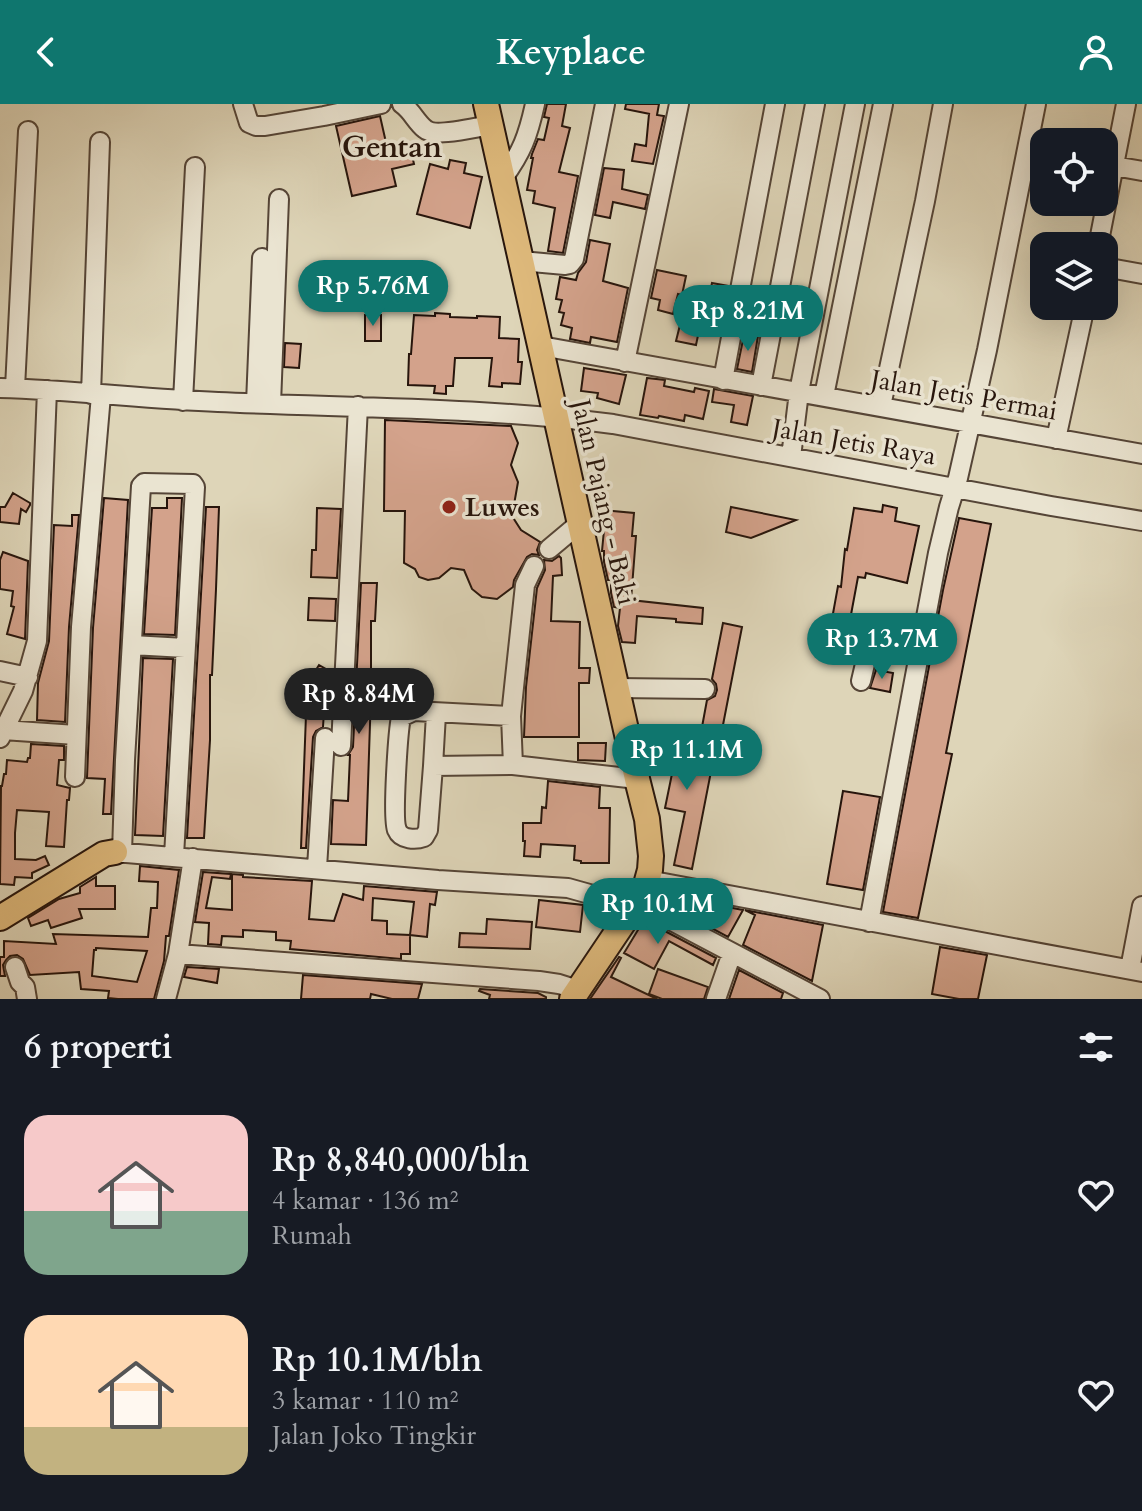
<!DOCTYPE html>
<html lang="id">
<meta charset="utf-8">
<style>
:root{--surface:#171b24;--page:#20242c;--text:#f1f3f6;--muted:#9ea1a6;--accent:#0f766e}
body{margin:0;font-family:Cardo,serif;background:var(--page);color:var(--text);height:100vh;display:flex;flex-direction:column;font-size:30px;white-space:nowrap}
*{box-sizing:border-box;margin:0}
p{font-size:26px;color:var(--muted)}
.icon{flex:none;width:44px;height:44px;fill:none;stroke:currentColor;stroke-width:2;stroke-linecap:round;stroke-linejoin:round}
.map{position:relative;height:895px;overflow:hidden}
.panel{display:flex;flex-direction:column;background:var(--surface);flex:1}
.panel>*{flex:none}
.fabs{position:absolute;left:1030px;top:24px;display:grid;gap:16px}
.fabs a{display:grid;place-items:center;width:88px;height:88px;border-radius:16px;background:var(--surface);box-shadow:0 8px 32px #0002;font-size:40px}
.price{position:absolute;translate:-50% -68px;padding:0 18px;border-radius:28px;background:var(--accent);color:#fff;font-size:26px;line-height:52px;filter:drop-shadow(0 2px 4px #0008)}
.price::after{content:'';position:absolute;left:50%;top:48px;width:24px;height:18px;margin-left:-12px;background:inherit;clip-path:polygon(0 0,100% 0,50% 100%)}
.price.active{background:#222;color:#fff}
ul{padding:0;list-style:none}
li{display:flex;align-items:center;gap:24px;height:200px;padding:0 24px}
li span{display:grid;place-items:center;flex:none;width:224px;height:160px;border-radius:24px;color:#555}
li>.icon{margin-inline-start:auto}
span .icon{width:96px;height:96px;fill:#fffc;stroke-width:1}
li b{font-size:34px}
h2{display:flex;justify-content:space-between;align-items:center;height:96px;padding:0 24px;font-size:34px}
header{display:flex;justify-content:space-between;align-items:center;height:104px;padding:0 24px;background:var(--accent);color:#fff;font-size:36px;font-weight:700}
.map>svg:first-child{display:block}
.building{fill:#d3a28b;stroke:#27150c;stroke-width:2;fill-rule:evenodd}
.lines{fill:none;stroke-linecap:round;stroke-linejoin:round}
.minor-casing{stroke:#554537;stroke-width:22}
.major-casing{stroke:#27150c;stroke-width:28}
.minor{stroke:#eae4d1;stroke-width:18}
.major{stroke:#dfba7c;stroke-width:24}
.poi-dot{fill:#8f2418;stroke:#eae4d1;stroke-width:3}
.labels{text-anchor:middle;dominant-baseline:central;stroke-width:7;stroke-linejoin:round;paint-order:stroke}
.street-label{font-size:26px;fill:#27150c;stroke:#eae4d1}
.poi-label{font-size:26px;font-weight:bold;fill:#27150c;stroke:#eae4d1;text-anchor:start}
.quarter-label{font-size:30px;font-weight:bold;fill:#27150c;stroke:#eae4d1}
</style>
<header><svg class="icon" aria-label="back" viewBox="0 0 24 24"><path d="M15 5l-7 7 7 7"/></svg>Keyplace<svg class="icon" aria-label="person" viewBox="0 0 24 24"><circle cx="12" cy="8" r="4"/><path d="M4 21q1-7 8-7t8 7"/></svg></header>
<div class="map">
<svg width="1142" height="895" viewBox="0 0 1142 895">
<rect width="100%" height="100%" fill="#ded5b8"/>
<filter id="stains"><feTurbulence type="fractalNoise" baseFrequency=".0025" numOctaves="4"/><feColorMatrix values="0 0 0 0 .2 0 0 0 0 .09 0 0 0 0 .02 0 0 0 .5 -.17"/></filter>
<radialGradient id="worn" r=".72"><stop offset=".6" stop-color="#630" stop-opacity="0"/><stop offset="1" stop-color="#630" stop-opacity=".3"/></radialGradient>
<path class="building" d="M547,0h19l-4,22 8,2 -11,44 19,4 -15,77 -15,-2 7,-43 -22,-5 2,-12 -8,-1 6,-32h-2l1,-4 6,-15 6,1 5,-22 -5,-1z
M626,0h33l-2,11 7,1 -11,48 -21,-3 3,-17 11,2 3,-32h1l-25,-5z
M380,12l7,31 22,-5 5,22 -22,5 4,17 -44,10 -16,-70z
M450,56l16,3 -2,10 18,4 -12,51 -53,-14 13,-50 18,5z
M604,64l20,2 -2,19 26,6 -3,14 -32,-7 -3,16 -15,-3z
M590,136l20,4 -7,37 25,7 -11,54 -26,-5 -1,6 -20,-4 2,-11 -11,-3 3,-12 -5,-1 3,-12 -6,-1 4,-22 16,3 2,-7 8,-11z
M657,166l29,6 -4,19 -4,-1 -5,20 -15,-4 2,-10 -9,-2z
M712,179l17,3 -6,28 -17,-3z
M435,209l15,1v3l27,1v-2l23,1 -1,21 20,1 -1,23h4l-2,22 -18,-1v4l-13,-1 3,-28h-37l-2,28h-7v8l-12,-1 1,-7 -27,-1 1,-31h2l3,-39 21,1z
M365,211h16v26h-16z
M681,217l19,5 -4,19 -20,-4z
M744,231l14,1 -6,36 -15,-3z
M285,239l16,1 -2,24 -15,-1z
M584,264l42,7 -7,29 -22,-6 1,-5 -17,-2z
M647,274l18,2 -1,6 30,6 1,-4 14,3 -6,28 -18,-4 -1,6 -25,-5 -1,2 -18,-3z
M714,285l39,7 -6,29 -16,-3 3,-17 -22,-3z
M385,316l126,6 7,17 -7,22 7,17 -6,34 9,14 19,12 -3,8 2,5 -7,-1 -5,3 -13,23 -1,7 -16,12 -15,-2 -10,-8 -8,-19 -13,-2 -12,10 -11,2 -9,-3 -4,-8 -11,-6 1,-52h-21z
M13,389l17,10v2l-4,7 -5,-3 -2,15 -19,-2v-15h5z
M104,394l24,2 -17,314h-8l2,-35 -18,-1 6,-150z
M167,394h15l-7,137 -31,-1 8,-126h15z
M883,401l14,3 -2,13 24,5 -12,57 -41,-10 -1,5 -7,-1 -16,86 -12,-2 5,-30 -5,-1 8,-44 3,1 4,-38 2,1 7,-42 28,4z
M206,403h13l-3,82 -4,86h-2v65l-6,98h-17z
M731,403l65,13 -45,18 -25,-6z
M317,404l24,1 -4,69 -26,-1 1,-27h4z
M602,406l32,3 -2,23h4l-5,64 72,8 -1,16 -26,-2v-3l-39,-3 -2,27 -13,-1 -4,-16 2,-18 -6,-1 -3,-14v-13h-3l-4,-18v-11h-2l2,-21h-4z
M72,411h7l-10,112 -4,95 -28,-2 1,-37 11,-42 5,-116 18,1z
M959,414l32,6 -45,229 6,1 -34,164 -35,-6 50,-267 3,-7 -1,-5 8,-43z
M3,448l25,9 -3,78 -18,-5 7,-27 -3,-1 2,-15 -13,-2v-29z
M559,452l2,2 1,17 -9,1 -2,45 29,1 -1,46h11l-1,15h-10v54h-55l2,-50 11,-99 8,-18 -1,-10 8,1z
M361,479h16l-2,38h-4v72l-5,152 -35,-1 2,-44 15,1 2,-46h-2l5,-8z
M309,494l27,1 -1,22 -27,-1z
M723,519l19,4 -20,103 -20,-3 5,-27 8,-4 2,-6 -1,-6 -4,-5z
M143,554l30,1 -10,177 -28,-1z
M319,561l14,8 -1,8h-6l-3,46 -7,4 -3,6 -7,111h-5l5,-133 3,-34z
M876,566l17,3 -3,19 -20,-4z
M655,637l60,10 -23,118 -18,-4 11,-53 -20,-4 9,-44 -22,-3z
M578,639h28l-1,18 -27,-1z
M31,640l33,2v14h-5l-2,25 13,3 -1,12h-2l-3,47 -18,-1 3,-34 -32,-2 -2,23v26l21,1 9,-4 4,9 -17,8v5l-17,-1 -1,8 -14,-1 1,-98h1l2,-12h2l1,-14 20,2 1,-4h2z
M548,677l52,6 -1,21h11l-1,55h-28v-2l-7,-1 1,-14 -34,-2 -1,13 -16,-1 1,-15h-2v-18h18l1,-16 4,1z
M843,687l37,6 -17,93 -36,-6z
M140,762l39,4 -10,66h-3l-2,25 -10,38h-36l-10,-1 1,-7 -28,-2 -2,-17 -49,3 -7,-16 -6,-4 -7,1 -4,4 -3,5 2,11h-5v-19h4v-16l52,3 -3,-10 95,3 3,-29h6l1,-26 -19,-1zM96,844l51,3 -10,31 -45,-6 2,-26h2z
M203,768l28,2 -1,5 -18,-2 -6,31 26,2v-36l11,1v2l69,4 -3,38 25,2 9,-27 20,6 1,-14 73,6 -2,13 -5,-1 -3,33 -17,-2 4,-33 -41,-4 -1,22 15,1v13l23,1v19h-9v5l-111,-10 1,-8 -15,-1v-8l-33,-2v7l-21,-1 -1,9 -13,-1 1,-21 -14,-1z
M96,773v9h19v23h-36l3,9 -31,10 -3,-8 -17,6 -3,-8 31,-19 21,-6v-6z
M659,790l84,16 -15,27 -71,-38z
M539,796l44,5 -3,27 -44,-5z
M745,806l78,15 -11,56 -69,-36 12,-30z
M487,815l45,3 -2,27 -71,-2 1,-14 26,1z
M644,816l72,38 -3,7 -44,-24 -15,28 -30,-16z
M940,843l47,8 -9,44h-19l-27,-5z
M619,853l2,1 -10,19 46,22h-67z
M187,863l32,2 -2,14 -33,-6z
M658,865l50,18 -4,12h-42l-13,-5z
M739,866l44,23 -2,6h-52z
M303,871l119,9 -4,15h-26l-21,-5 -1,5h-69z
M480,885l58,4 8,4v2h-57l1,-4 -11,-4z"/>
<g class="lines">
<g class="minor-casing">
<path id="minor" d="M243,0l6,19 7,3h9l59,-10 57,-12
M402,0c10,7 14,18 23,25 10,9 51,-2 66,-4
M1114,62l28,5
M503,74c19,-26 25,-42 32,-74
M1098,142l28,-142
M521,157l44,4 5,-1 4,-5 31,-155
M1104,163l38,7
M541,242l601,108
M625,258l54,-258
M723,276l52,-276
M761,282l54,-282
M0,284c73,2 145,11 218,14 132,6 264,5 395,22l438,82 91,15
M15,284l13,-257
M91,290l9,-252
M824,292l59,-292
M183,297l12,-234
M256,299l6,-145
M271,300l8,-205
M881,302l44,-205 18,-97
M1056,335l29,-133
M791,353l8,-65 56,-288
M549,445l31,-26
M534,462l-9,19 -10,93 -4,38 2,49 124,14
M132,541l53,3
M0,567l28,6
M861,577l11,-47 52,3
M617,584l88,1
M511,612l-97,-5 -13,6c-3,15 -9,102 -4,113 4,10 19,10 27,7l4,-7 5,-64 80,-1
M3,626l73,5
M0,634l23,-47 14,-50 10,-251
M341,642l17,-340
M433,662l3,-52
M75,673l6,-150 20,-232
M115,748l323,28 130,8 43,12 22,9
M122,749l3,-93 16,-274 3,-3 49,1 2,3 -21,369
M317,764l8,-130
M648,776l494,92
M638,799l182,96
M869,818l69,-369 11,-46 9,-29 29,-128 49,-246
M178,850l361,27 20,3 19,6
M15,863l5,15 5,5 2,12
M1130,865l12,-63
M166,895l12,-45 15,-96
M716,895l16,-46"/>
</g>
<g class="major-casing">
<path id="major" d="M486,0l151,675 10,40 4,37 -1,14 -6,22 -72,107
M0,814l104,-64 11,-2"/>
</g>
<use href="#minor" class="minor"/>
<use href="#major" class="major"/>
</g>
<circle class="poi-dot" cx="449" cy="403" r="8"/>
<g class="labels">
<g class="street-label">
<text transform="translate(964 291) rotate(10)">Jalan Jetis Permai</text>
<text transform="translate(854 338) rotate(10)">Jalan Jetis Raya</text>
<text transform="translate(604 398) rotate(77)">Jalan Pajang - Baki</text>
</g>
<g class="poi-label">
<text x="465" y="403">Luwes</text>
</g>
<g class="quarter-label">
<text x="392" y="43">Gentan</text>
</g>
</g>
<rect width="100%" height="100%" filter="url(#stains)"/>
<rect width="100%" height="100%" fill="url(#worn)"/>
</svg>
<div class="fabs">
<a><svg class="icon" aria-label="locate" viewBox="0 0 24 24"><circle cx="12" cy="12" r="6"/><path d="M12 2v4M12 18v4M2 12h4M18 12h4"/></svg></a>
<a><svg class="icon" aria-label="layers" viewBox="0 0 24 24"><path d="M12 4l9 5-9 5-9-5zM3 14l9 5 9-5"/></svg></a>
</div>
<b class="price" style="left:373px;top:224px">Rp 5.76M</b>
<b class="price" style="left:748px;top:249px">Rp 8.21M</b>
<b class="price" style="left:882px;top:577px">Rp 13.7M</b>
<b class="price active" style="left:359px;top:632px">Rp 8.84M</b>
<b class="price" style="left:687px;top:688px">Rp 11.1M</b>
<b class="price" style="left:658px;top:842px">Rp 10.1M</b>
</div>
<section class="panel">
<h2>6 properti<svg class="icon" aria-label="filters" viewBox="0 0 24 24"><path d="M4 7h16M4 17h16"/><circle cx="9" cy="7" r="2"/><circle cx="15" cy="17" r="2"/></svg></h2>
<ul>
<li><span style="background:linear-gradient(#f6c9c9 60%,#7fa58c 0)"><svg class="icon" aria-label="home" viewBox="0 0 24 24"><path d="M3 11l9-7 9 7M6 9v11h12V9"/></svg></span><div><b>Rp 8,840,000/bln</b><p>4 kamar · 136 m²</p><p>Rumah</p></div><svg class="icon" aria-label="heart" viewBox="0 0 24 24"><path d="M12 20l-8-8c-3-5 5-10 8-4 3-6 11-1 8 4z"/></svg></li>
<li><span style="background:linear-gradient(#ffd9b3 70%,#c2b280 0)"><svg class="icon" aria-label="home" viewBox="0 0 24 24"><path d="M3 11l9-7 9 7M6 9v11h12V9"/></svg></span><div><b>Rp 10.1M/bln</b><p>3 kamar · 110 m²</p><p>Jalan Joko Tingkir</p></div><svg class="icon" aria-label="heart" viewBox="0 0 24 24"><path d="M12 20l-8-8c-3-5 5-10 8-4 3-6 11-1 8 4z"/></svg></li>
</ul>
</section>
